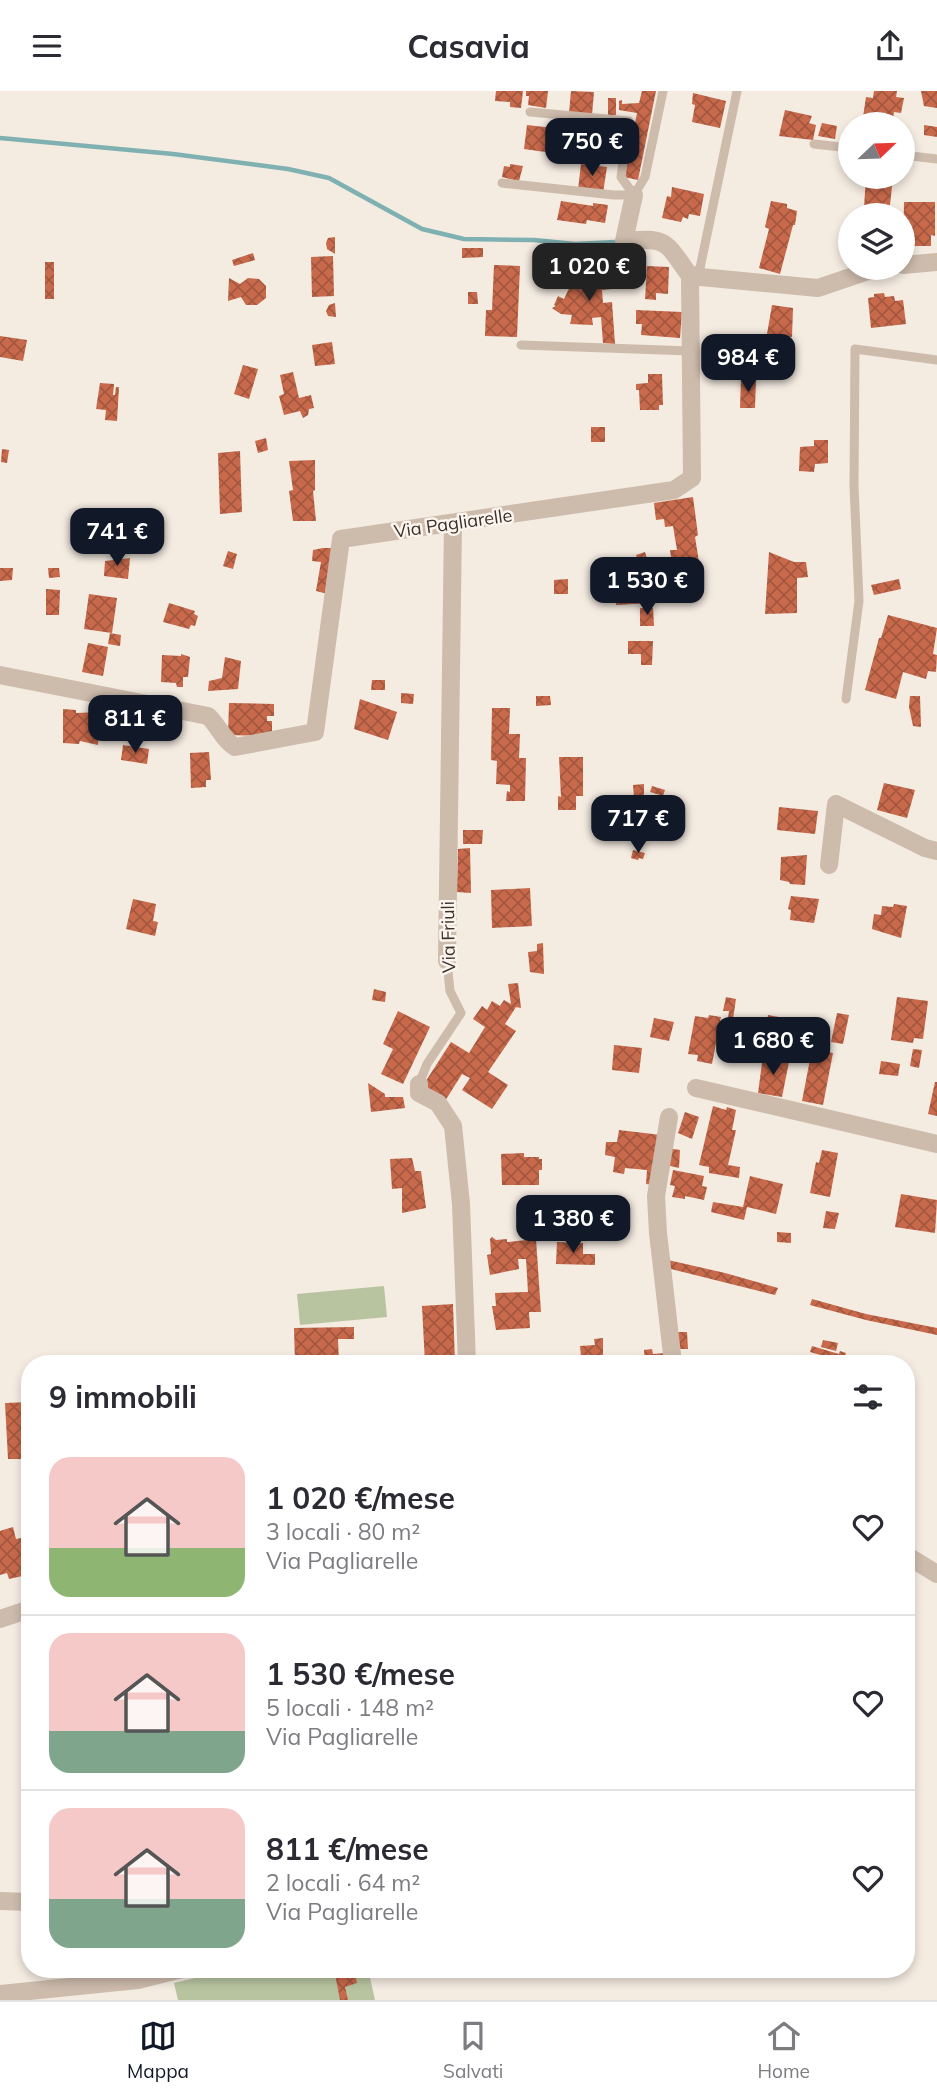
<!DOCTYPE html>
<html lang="it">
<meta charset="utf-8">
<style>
:root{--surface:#fff;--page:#f2f2f3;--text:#2b2b33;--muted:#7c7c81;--line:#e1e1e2;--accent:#111827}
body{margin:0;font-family:Mulish,sans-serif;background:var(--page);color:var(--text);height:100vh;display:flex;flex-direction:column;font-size:26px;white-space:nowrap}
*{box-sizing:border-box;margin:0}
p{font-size:23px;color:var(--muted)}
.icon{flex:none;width:38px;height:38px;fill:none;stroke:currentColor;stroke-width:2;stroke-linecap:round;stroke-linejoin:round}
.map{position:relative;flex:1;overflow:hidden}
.sheet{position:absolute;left:21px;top:1264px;width:894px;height:623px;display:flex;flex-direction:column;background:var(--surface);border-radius:28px;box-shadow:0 4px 10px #0003}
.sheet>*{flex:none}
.needle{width:46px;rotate:67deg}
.buttons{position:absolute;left:838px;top:21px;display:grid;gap:14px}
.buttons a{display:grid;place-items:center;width:77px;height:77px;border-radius:50%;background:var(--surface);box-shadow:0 4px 10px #0003;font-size:35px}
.price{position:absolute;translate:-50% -60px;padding:0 16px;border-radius:14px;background:var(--accent);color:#fff;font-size:23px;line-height:46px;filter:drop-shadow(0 2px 4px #0008)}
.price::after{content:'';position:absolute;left:50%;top:42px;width:21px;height:16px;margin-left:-10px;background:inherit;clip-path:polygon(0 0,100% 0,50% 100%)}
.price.selected{background:#222;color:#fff}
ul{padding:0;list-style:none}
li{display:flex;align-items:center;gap:21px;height:175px;padding:0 28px}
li+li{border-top:2px solid var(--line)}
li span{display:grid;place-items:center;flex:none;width:196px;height:140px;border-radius:21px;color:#555}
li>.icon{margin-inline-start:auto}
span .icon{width:84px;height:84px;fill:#fffc;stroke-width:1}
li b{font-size:30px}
h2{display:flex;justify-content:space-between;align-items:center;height:84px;padding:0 28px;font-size:30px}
header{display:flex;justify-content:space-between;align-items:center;height:91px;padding:0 28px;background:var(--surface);font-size:32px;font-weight:700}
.tabs{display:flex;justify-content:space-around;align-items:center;height:98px;border-top:2px solid var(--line);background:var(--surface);font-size:19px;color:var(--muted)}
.tabs a{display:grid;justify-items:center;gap:4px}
.tabs .selected{color:var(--accent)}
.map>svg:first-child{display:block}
.pitch{fill:#b8c4a0}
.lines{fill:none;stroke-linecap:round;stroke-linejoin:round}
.stream{stroke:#7fb0b2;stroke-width:4.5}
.building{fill:url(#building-cross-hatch)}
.service{stroke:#cdbbac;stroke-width:9}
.minor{stroke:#cdbbac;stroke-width:18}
.labels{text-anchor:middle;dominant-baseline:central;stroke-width:5;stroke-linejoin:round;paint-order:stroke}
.street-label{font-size:18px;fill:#3b302b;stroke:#fbf5ee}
</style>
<header><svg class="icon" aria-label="menu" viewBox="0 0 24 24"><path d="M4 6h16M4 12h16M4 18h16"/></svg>Casavia<svg class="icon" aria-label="share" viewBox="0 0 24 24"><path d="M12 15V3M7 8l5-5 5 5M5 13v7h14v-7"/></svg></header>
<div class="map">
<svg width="937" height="1909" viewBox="0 0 937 1909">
<defs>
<pattern id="building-cross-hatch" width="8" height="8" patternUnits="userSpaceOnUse" patternTransform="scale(1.75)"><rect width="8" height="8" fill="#c8694b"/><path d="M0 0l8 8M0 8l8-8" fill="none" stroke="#a4573f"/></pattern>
</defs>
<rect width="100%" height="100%" fill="#f4ebe1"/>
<path class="pitch" d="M384,1195l3,31 -87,8 -3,-31z
M233,1878h135l7,31h-197l-4,-17z"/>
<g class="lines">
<path class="stream" d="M0,47l173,16 115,15 41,9 93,51 42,10 70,1 41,4 40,-2"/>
</g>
<path class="building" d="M496,0h27l-2,17 -11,-1v-5l-15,-1z
M526,0h22l-2,17 -18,-3 1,-9h-3z
M571,0l23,1 -2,23 -23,-2z
M642,0h14l-18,89 -14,-3 13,-64 -18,-3v-9l3,-1v4l17,-1z
M874,0h23l-1,6 8,1 -3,15 -7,-1 -2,12h-30l4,-27 7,1z
M921,0h16v17l-13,-2z
M693,2l33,8 -6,27 -28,-6 3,-17 -3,-1z
M608,7h8v17h-8z
M785,19l27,6 -3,7 7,2 -3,15 -34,-4z
M822,32l15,3 -2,13 -17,-3z
M527,34l35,4 -3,25 -35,-5z
M924,34l13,2v10l-13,-2z
M595,38l21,1 1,4 6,2 -1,26 -9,-1v-9l-18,-2z
M510,73l13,2 -4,15 -17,-4 2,-11 6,1z
M581,73l26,3 -4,26 -25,-3z
M866,86h27l-3,28 -14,-1v4l-12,-1z
M672,96l32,7 -4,22 -11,-2 -1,5 -5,-2 -2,5 -19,-4 5,-22 4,1z
M561,110l32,5v-3l15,2 -3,18 -18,-3 -1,4 -29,-4z
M771,110l16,3v4l10,3 -2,14h-2l-13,49 -21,-6 10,-39 -4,-2z
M904,111h31v34l-4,-1v11h-24v3h2v8h-6z
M335,146v17l-8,-5 -1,-6 2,-5z
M462,157h21v9l-21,1z
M253,162l2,7 -21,6 -2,-6z
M333,165l1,40 -22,1 -1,-40z
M45,171h9v37h-9z
M494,174l26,1 -3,71 -32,-1 1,-26h6z
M647,175l22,1 -1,27 -12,-1v7l-11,-1z
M578,181h10v3h23l1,14 -10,1 1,13 9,-1 3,42 -12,-1 -2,-26 -9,1 1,7 -23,-1 2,-9 -11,-1 -9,-6 4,-2 -2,-1 4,-9 6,3 8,-17 6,-4z
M229,187l11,6 8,-6 11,1 7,7v12l-9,7h-11l-5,-8 -13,4z
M468,201h9l1,12h-10z
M884,202l1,4 9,-1 1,5 8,-1 3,24 -35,4 -3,-30 6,-1v-3z
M335,212l1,14 -8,-1 -2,-5 3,-6z
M772,214l21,3 -1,29 -25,-3z
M636,219l46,2 -2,26 -39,-3 1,-11h-6z
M0,245l27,4 -4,21 -23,-4z
M332,251l3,22 -20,2 -3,-21z
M243,274l15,4 -9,30 -15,-5z
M293,281l6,26 12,-3 3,13 -5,1 -1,6 -5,3 -3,-7 -16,4 -5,-19 5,-2 -4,-19z
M648,283h14l1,31h-4v5h-19l-1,-20h-3v-6l12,-1z
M741,288l15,1 -1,28h-15z
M100,292l14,1 -1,11h2l1,-8h3l-2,34 -12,-1 1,-10 -10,-1z
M591,336h14v15h-14z
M266,347l2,12 -10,3 -3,-12z
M814,349h14v23l-13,1 -1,8 -15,-1 1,-24 14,-1z
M2,358l7,1 -2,13 -6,-1z
M240,360l2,61 -22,2 -2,-61z
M315,369v30l-2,1 3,30h-23l-4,-30 4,-1 -4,-29z
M693,406l5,38 -3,2 4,25 -4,1 1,9 -17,2 -2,-10h-5l-2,-14h7l-4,-24 -8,1 -1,-8 -8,1 -2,-17z
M323,457h12l-7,46 -12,-3 5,-29 -9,-1 1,-11z
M228,460l9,3 -4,15 -10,-3z
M645,461l4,13 -9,3 -4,-13z
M769,461l25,10h12l2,15 -11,1v35l-32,1z
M130,467l-2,21 -24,-3 1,-15z
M0,477h13l-1,12 -12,1z
M48,477h11l1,9 -11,1z
M568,488v15h-14v-14z
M899,488l2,10 -27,6 -3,-10z
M649,489l1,23 -34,2 -1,-23z
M681,490l2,8 -4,2 1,5 -13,5 -3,-13z
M46,498l14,1 -1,25h-13z
M89,503l28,4 -5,35 -28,-4z
M169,512l26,8 -1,3 4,2 -3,10 -4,-1 -2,4 -26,-7z
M640,517h13l1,18h-14z
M888,524l49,13 -4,26 4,1 -1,17 -8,-1 -2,8 -23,-7 -7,27 -31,-9 14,-52h2z
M110,542l11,2 -1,11 -12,-2z
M628,550h25l-1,24h-11v-11h-13z
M88,552l20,4 -5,29 -21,-4z
M181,563l9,3 -2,20h-5v10h-6l-1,-4 -15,-1 1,-27 19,1z
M225,566l16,4 -3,28 -30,2 1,-10 13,-3z
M372,589h13v10h-14z
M401,602l13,1 -1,10 -12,-1z
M536,605h14l1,9 -15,1z
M910,605h10l1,31 -8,-1 -4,-19z
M360,608l37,13 -9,28 -34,-11z
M229,612l45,1v12h-7v5h5v15l-44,-1z
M492,617h18l-1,26h11l-1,24h7l-1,43h-19l1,-10 3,1v-7l-14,-1 1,-23 -6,-1z
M63,618l13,1v3l24,-1 -2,33 -18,-4 -1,3 -16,-1z
M148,620l8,2 -3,13 -8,-2z
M123,654l26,4 -2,15 -26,-4z
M209,661l2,28h-5v7l-15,1 -1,-35z
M559,666h24v39h-7v14h-18v-14l3,1z
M884,692l31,7 -8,28 -30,-8z
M644,693v12l-10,1 -1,-12z
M652,695l13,4 -2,6 -13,-4z
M779,716l39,4 -3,23 -38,-4z
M463,739h20l-1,14h-19z
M470,757l1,45 -14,-1 1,-43z
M633,759l12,3 -2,6 -4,-1 -1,2 -7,-2z
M807,764l-2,30 -15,-1 -1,-2 -9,-2 1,-23z
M530,797l2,38 -40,2 -1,-38z
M791,805l28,3 -5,24 -24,-3 1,-10 -3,-1z
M133,808l23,5 -3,17 5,1 -3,14 -29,-7z
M894,813l13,2 -6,32 -29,-9 2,-15 7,1 1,-9 11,1z
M543,852l1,31 -14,-2 -2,-20 9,-1v-7z
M518,892l3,25 -5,-1 -11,17 11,7 -28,41 20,13 -16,24 -30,-19 8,-12 -8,-4 -17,27 -23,-14 29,-45 18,11 16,-26 -12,-8 9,-13 5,4 5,-9 8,5 4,-6 7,4 -3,-20z
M374,898l12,3 -1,10 -13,-2z
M726,906l10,2 -3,20 -5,-1 1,-7h-6z
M897,906l31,4 -5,38 -9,-1 -1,5 -22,-3z
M398,920l32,16 -27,57 -22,-10 12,-25 -10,-5z
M837,922l12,2 -6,29 -12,-2z
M709,924l12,2 -9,47 -15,-3 1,-6 -10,-1 7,-38 13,2z
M768,924l28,5 -5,31 -25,-3 1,-9 -3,-1z
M654,927l20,4 -5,19 -19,-4z
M736,939l10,1 -4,31 -11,-1z
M614,954l28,3 -3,25 -27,-3z
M812,958l21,4 -10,52 -21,-4z
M913,958l9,1 -3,18 -9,-2z
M763,965l26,6 -7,35 -24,-4z
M881,970l19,3 -2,12 -19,-2z
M935,991h2v34l-9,-2z
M368,992l17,11v3h18l2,11 -34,4z
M713,1015l13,4 1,-3 9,3 -4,20h4l-8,35 12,2 -1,11 -30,-5v-6l-10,-2z
M685,1021l14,5 -7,22 -14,-6z
M619,1039l42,5 -7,50 -8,-1 1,-14 -22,-2 -1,6 -11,-2 2,-15 -10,-2 1,-13h11z
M667,1057l13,2 -1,18 -13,-3z
M822,1059l16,3 -8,44 -20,-4 6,-31 3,1z
M524,1062v4h15v2h3v11h-3v15h-37l-1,-31z
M412,1067l3,13h6l5,37 -24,5v-25l-10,1 -2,-30z
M673,1079l31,6 -2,10 5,1 -3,13 -19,-4v3l-13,-2 3,-11 -5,-1z
M750,1085l33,8 -7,30 -29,-7 -3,13 -33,-8 2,-10 30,5z
M901,1103l36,6 -2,33 -40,-6z
M628,1116l2,11 -20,3 -2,-12z
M826,1120l13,2 -4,16 -12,-1z
M777,1141l14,1v10l-14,-1z
M492,1146l4,3 11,-1v3l29,-3 5,73h-12l1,16 -34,2 -4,-24h4l-1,-13 33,-1 -2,-33h-8l1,10 -29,6 -3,-20 4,-1 -1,-15z
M557,1151l26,1v11h12v11l-39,-1z
M668,1169l57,13 53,15 -3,7 -108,-27z
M812,1208l54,15 71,14v7l-71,-15 -56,-15z
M453,1213l2,59h-30l-3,-57z
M354,1236v12h-16l1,24h-44l-1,-35z
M676,1241h11l1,17h-11z
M603,1247v18l-22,1 -1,-11 15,-1 -1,-6z
M823,1249l15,3 -2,8 -15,-4z
M812,1255l27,8 1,-3 6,2 -3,10h-6l1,-3 -28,-8z
M652,1258l1,5 12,-1v10h-20l-1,-13z
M30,1311v57h-22l-3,-56z
M13,1436l3,12 5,-1 4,15 -4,1 6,21 -18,4 -2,-6 -7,2v-44z
M334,1878h20l3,14 -12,4 3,13h-8z"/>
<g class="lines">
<path class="service" d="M530,21l99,9 -8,56 13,18
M814,53l36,4
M903,64l34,4
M502,92l112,12h20
M634,104l11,-18 18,-86
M692,183l8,-6 37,-177
M521,254l170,6
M846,608l13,-98 -5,-115 1,-137 82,11
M419,993l8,-20 34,-51 -11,-22 -3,-30"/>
<path class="minor" d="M634,104l-10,46c44,-4 41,0 66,35
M903,174l34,-3
M690,185l128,12 53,-18 12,-2
M0,584l208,41c11,10 14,23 27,31l80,-15 26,-193 333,-49 18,-12 -2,-202
M829,774l7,-61 89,44 12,3
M447,870l6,-438
M419,993v9l19,10 15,23 8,78 6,159
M696,997l241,56
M669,1026l-13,79 2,37 15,130
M906,1464l31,19
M0,1528l30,-10
M0,1810l30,1
M0,1903l138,-14 44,-11"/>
</g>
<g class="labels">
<g class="street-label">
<text transform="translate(453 432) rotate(-8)">Via Pagliarelle</text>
<text transform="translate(448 846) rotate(-91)">Via Friuli</text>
</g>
</g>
</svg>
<div class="buttons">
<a><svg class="needle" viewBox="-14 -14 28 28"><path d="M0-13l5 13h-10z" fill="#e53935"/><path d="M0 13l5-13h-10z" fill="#7c7c81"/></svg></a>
<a><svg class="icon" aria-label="layers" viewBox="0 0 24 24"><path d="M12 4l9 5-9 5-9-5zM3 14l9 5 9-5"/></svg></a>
</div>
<b class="price" style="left:592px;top:87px">750 €</b>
<b class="price selected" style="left:589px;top:212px">1 020 €</b>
<b class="price" style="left:748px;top:303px">984 €</b>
<b class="price" style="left:117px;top:477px">741 €</b>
<b class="price" style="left:647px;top:526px">1 530 €</b>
<b class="price" style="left:135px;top:664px">811 €</b>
<b class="price" style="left:638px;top:764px">717 €</b>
<b class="price" style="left:773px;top:986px">1 680 €</b>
<b class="price" style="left:573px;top:1164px">1 380 €</b>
<section class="sheet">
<h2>9 immobili<svg class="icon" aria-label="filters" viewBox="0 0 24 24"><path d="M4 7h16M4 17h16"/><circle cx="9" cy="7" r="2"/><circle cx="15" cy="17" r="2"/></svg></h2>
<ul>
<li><span style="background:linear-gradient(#f6c9c9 65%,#8fb573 0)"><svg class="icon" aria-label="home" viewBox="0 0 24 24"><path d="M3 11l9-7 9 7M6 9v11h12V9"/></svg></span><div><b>1 020 €/mese</b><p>3 locali · 80 m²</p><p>Via Pagliarelle</p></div><svg class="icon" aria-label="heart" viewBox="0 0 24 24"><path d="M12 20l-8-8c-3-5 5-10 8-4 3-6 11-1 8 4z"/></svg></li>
<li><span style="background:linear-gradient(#f6c9c9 70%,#7fa58c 0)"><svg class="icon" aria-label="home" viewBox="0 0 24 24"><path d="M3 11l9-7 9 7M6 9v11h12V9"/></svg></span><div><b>1 530 €/mese</b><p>5 locali · 148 m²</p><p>Via Pagliarelle</p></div><svg class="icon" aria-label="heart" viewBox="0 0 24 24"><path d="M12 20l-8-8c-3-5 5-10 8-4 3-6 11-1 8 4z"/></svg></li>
<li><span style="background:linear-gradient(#f6c9c9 65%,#7fa58c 0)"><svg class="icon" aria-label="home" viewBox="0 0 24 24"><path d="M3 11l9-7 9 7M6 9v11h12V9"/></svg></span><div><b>811 €/mese</b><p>2 locali · 64 m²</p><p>Via Pagliarelle</p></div><svg class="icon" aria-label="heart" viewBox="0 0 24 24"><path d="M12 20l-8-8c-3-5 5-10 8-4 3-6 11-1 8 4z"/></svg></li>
</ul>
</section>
</div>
<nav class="tabs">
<a class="selected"><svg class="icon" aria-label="map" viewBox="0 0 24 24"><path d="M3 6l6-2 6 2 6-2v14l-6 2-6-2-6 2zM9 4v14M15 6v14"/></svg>Mappa</a>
<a><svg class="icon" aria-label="saved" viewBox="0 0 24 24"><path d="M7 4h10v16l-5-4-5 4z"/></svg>Salvati</a>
<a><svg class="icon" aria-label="home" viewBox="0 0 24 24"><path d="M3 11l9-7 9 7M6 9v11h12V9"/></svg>Home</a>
</nav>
